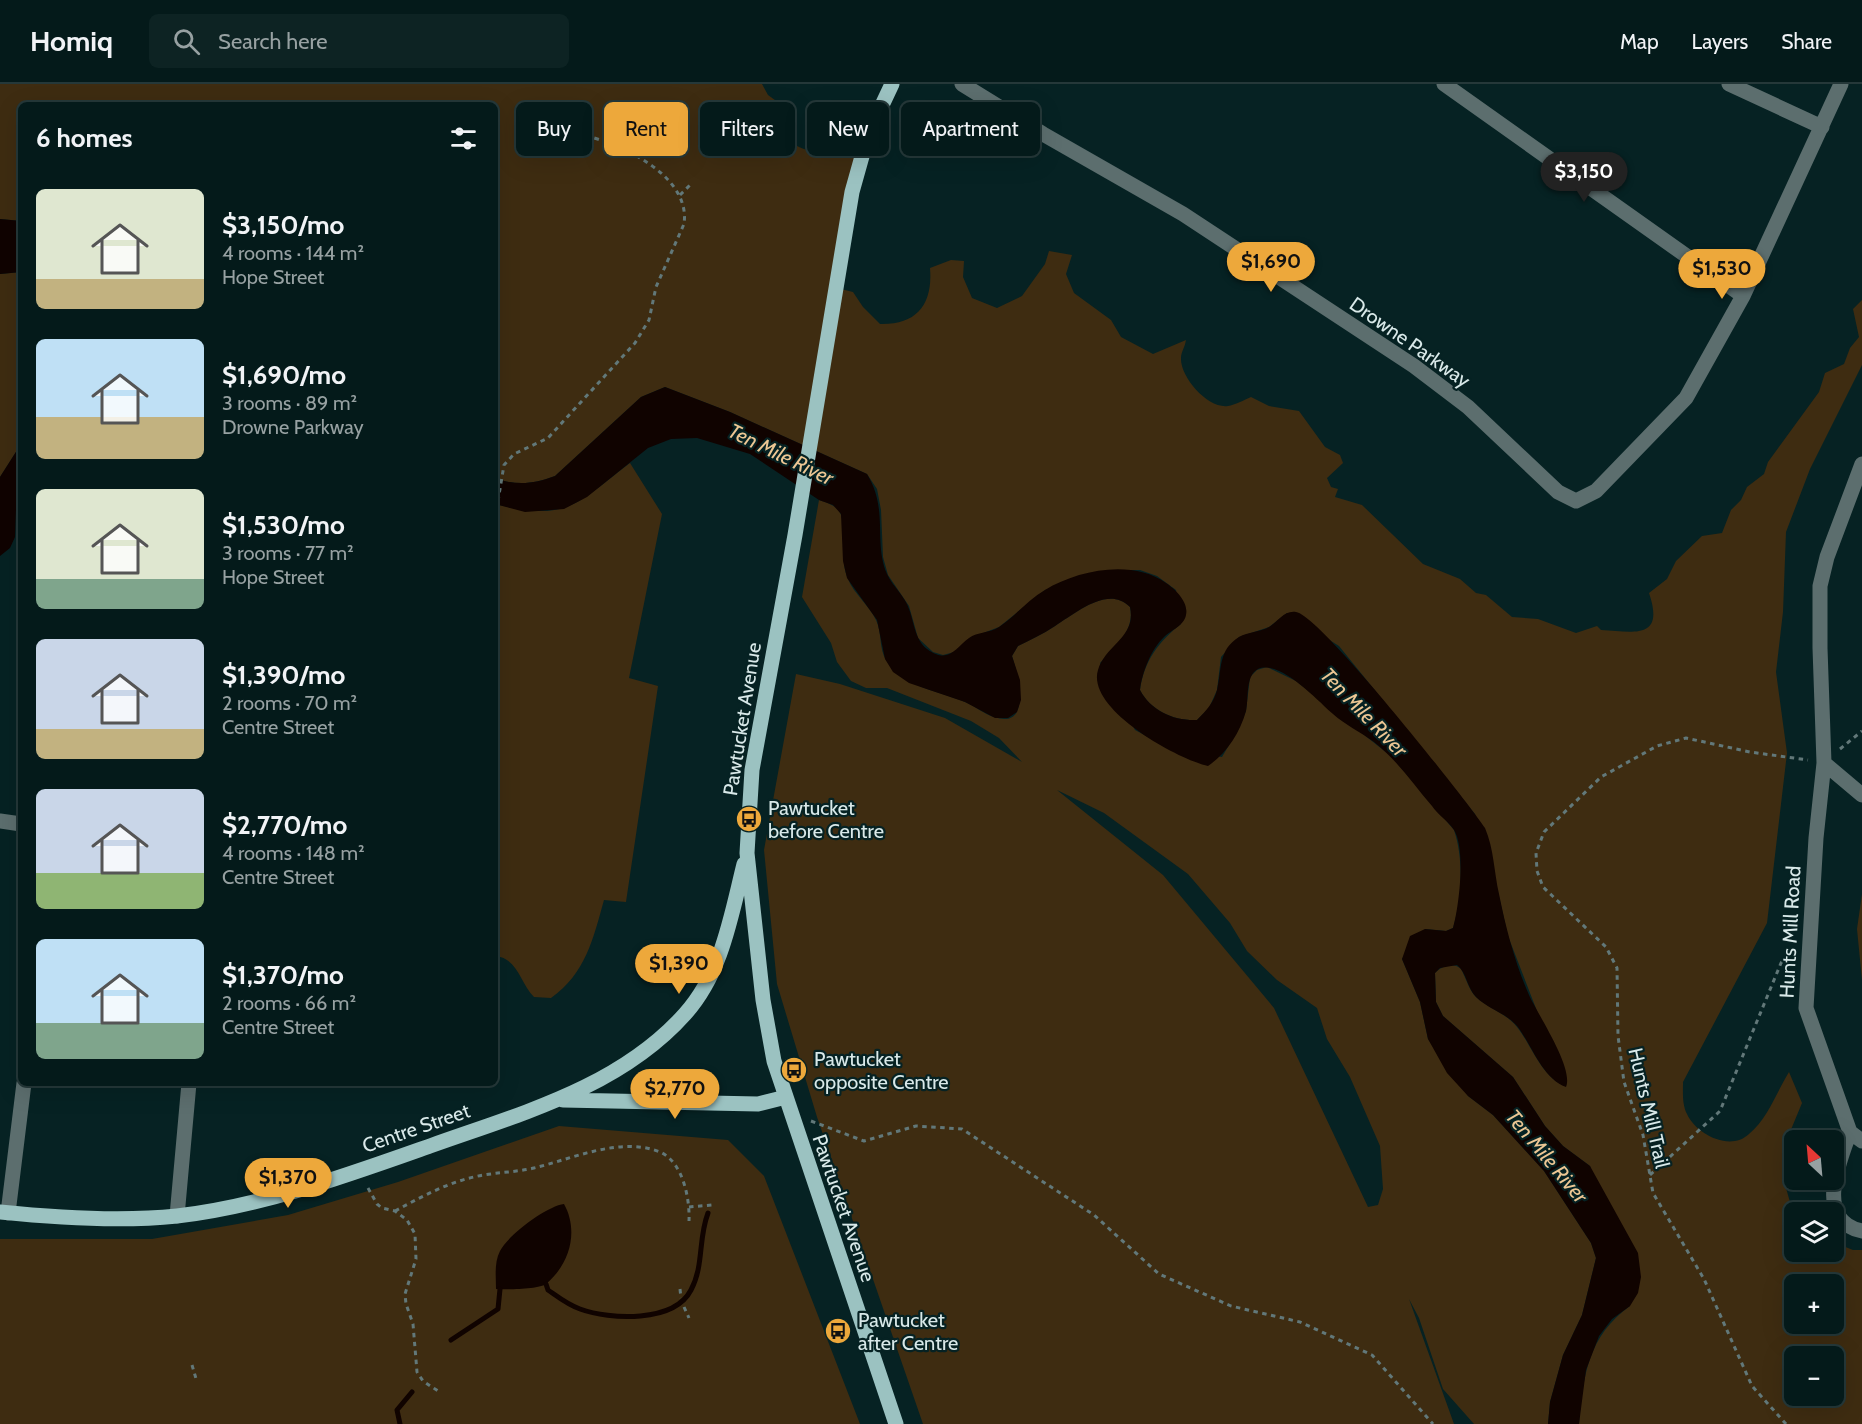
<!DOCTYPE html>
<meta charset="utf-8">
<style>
:root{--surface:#041a1a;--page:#0d2323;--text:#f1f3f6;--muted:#97a1a2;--line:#253839;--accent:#eda83b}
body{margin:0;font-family:Cabin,sans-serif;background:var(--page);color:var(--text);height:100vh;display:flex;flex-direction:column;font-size:22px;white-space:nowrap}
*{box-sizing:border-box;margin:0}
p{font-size:20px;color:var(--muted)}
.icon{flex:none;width:33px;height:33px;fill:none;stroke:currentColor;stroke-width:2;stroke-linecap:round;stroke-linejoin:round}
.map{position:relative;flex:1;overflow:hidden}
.panel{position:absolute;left:18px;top:18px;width:480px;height:984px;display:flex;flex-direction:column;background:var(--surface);border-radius:9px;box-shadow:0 6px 24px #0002,0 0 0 2px var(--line)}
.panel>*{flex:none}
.banner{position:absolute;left:516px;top:18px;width:570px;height:54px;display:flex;gap:12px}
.needle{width:39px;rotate:334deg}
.fabs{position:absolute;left:1784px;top:1046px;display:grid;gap:12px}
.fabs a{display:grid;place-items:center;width:60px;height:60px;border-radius:9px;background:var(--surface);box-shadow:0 6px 24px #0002,0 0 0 2px var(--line);font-size:30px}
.price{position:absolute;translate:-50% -51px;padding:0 14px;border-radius:21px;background:var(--accent);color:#111;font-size:20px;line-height:39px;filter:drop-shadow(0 2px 3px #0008)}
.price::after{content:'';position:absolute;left:50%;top:36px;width:18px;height:14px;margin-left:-9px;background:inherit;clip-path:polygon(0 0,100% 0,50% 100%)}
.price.on{background:#222;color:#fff}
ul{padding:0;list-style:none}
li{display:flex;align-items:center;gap:18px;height:150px;padding:0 18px}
li span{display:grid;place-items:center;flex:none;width:168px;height:120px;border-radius:9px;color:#555}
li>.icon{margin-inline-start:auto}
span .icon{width:72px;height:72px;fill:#fffc;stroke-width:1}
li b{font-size:26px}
h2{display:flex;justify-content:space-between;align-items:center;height:72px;padding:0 18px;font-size:26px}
.chip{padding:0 21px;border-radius:9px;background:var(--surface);box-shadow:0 6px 24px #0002,0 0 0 2px var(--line);font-size:21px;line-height:54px}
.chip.on{background:var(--accent);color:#111}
header{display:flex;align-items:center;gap:36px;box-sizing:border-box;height:84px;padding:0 30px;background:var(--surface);border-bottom:2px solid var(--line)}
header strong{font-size:28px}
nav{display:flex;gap:33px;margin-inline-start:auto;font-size:21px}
.search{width:420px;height:54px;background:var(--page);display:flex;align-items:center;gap:15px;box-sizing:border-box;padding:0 21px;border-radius:9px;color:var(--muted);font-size:22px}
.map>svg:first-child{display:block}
.green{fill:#3e2c11;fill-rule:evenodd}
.water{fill:#100300}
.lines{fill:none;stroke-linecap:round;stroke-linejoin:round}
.stream{stroke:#100300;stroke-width:5}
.path{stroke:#627879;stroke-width:3;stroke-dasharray:4.5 4.5;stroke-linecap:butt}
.minor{stroke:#5c6e6e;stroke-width:15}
.major{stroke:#9bc2c1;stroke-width:15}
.labels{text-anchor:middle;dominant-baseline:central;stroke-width:4.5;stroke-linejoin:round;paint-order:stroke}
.street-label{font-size:20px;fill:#d9e9e9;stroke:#062223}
.poi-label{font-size:20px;fill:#d9e9e9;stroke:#062223;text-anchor:start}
.water-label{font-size:21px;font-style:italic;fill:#edc794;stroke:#062223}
</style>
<header>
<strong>Homiq</strong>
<div class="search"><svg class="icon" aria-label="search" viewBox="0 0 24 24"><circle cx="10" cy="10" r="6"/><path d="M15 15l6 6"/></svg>Search here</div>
<nav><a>Map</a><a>Layers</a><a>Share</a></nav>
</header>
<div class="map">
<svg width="1862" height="1340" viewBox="0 0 1862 1340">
<rect width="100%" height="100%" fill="#062223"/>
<path class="green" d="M0,0h762l6,11 11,8 -2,17 9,20c23,14 42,18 64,1l18,7 -15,65 -12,76 12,3 10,15 17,17c37,1 53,-20 50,-56l21,-8 13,1 -1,16 9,21 25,10 25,-12 23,-32 4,-13 23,4 -6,19 8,19 37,27 10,17 32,17 33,-14c-1,7 -5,12 -5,18 -1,19 27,51 47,48 7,-1 16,-6 23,-9l18,9 30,5 26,36 15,8 3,8 -16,15 4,9 7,2 -3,8 27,8 61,59 37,15 16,14 10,2 26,22 26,2 38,14 21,-7 4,4c33,2 64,10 48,-37l18,-14 9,-18 26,-25 20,-3 9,-23 10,-10 6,-13 17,-13 4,-12 51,-70 6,-19 19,-9 6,-16 9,-11 -6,-28 9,-9v65l-52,104 -24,63 -3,80 -7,60 11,81 -20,170 -84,159c0,11 -1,22 4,32 9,20 43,38 62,20 19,-16 27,-41 40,-62l13,31 -12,29 -8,42 12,42v35h39v-9l20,8h9v174h-283c4,-48 9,-88 51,-118l-40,-140 -27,-20 -18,-20 -32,-49 -70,-61 -7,-14 -1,-29c7,-7 18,-11 26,-4 5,9 8,21 15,28 13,12 30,16 41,30 14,17 26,53 49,59l-58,-150 -10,-44 -23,-78 -136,-168 -52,-33 -18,14 -30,10 -18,20 -4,33 -8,18 -12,12c-23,1 -46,-9 -57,-30 4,-29 19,-49 41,-66l-5,-34 -19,-14 -17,-6h-31l-64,20 -46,37 -29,11 -12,13 -15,4 -10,-3 -15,-14 -9,-32 -21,-31 -5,-18 -2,-47 -4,-21 -10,-15 -137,-62 -65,-25 -24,10 -86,79c-21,8 -39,10 -60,2v-373h-474v116l-21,-2zM1794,1200h39v39h-39zM1794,1272h39v39h-39z
M21,188v172l-21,33v-203z
M630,379l32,51 -33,164 29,8 -32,216 -22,-2c-11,39 -18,73 -53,98l-17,-1c-14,-14 -16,-39 -39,-41v-452c72,18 80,1 135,-41z
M819,416c9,3 19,6 22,15 6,20 -2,43 7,64 6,15 21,26 28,41 6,12 3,29 10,40 19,28 50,30 79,42 10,4 19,12 29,15 39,13 24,-43 18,-61l6,-10c12,-6 25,-12 37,-20 21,-13 53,-41 75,-19 5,24 -15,40 -30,56l35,67 38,20 49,7 17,-29 7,-17 4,-34 7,-7 10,-3 29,14 96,76 62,73c10,29 8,70 -1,98l-7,3 -21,-2 -23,30 18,43 8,37 40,57 25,19 51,56 47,72 5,15 -14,57 -19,40 -13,47 -2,22h-74l-31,-35 -24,-71 -10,-19 45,125h-531l-106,-307 -40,-133 -13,-134 32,-176 44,10 105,34 77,44 -23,-24 -28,-17 -84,-33h-21l-15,-7 -14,-19 -6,-19 -29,-46zM1057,706l47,23 84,61 42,49 17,28 30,29 40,28 10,31 23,38 30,69 3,43 -5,16 -10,2 -94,-199 -111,-133z
M1862,810v86l-5,-51z
M559,1042l169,14 36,36 96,248h-860v-185h152l136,-24 110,-33z"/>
<path class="water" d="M0,135l21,2v51l-21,2z
M665,303l65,25 137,62c22,36 6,68 20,100 6,13 18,22 22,35 5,13 6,31 18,40 22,16 28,-1 42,-11 8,-6 21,-5 30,-11 16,-11 29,-27 46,-37 33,-20 87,-31 121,-7 9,6 23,19 20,32 -2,11 -15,15 -22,22 -13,12 -22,36 -24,53 11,21 34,31 57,30 9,-9 17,-18 20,-30 5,-21 1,-40 22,-53 9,-5 21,-5 30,-10 9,-5 15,-17 27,-15 24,3 168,185 189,216 9,21 9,44 14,66 7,35 16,69 30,101 9,20 45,73 37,92 -24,-9 -34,-42 -49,-61 -11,-13 -29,-17 -41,-29 -9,-9 -9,-24 -19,-32l-17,3 -5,5 1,29 7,14 70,61 32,49 18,20 27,20 48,87 3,24 -3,16 -8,13 -18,13 -13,17 -13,34 -7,54h-31l2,-22 13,-47 19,-40 14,-57 -5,-15 -47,-72 -51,-56 -25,-19 -21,-23 -19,-34 -8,-37 -18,-43 8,-23 15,-7 21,2 7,-3c6,-21 13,-79 1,-98 -6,-9 -16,-15 -22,-24 -19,-22 -34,-45 -58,-64 -13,-10 -29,-17 -41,-28 -15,-13 -53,-55 -75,-45 -13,7 -9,29 -12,42 -6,22 -20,43 -38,55 -31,-7 -122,-57 -110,-96 7,-25 39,-33 32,-63 -22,-22 -54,6 -75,19 -12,8 -25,14 -37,20l-6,10 8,24 1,20 -4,12 -9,6h-13l-30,-16 -56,-19 -16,-11 -8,-13 -8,-39 -30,-42 -4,-17 -2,-47 -8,-9 -14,-5 -69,-46 -53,-16 -26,1 -23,9 -61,49 -23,12 -39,3 -30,-8v-26c21,8 39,6 60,-2l86,-79z
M21,360v51l-5,14 -1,28 -5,11 -10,8v-79z
M564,1120c15,27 6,60 -18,80 -6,5 -40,6 -50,5 0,-13 -2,-26 4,-38 8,-16 47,-45 64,-47z"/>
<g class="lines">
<path class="stream" d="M546,1200l2,6c10,7 20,15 32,19 30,11 94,14 111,-19 13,-24 7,-51 17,-77
M451,1256l47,-31 2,-20
M400,1340l-3,-14 15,-18"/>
<path class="path" d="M680,111l11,-11
M495,435l9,-54 10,-11 34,-16 87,-95 14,-23 7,-33 28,-63c7,-48 -62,-80 -101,-89 -15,-3 -31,0 -46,2
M1840,665l22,-18
M811,1037l53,20 52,-15 46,3 132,86 65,59 72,32 69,16 72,33 61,69
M1650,1091l70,-64 61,-148 12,-14
M368,1104l9,16 5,4 13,3 12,9 8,14 1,25 -11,35 1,10 7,20 4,48 6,9 15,10
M689,1123l23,-2
M395,1127c28,-15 57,-31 89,-36 17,-3 33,-3 50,-7 38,-9 86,-32 126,-16 23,10 30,47 29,69
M680,1205l1,9
M684,1223l5,11
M192,1281l5,17
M1786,1340l-34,-38 -48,-107 -51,-86 -10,-58 -19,-53 -6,-46 -1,-68 -11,-21 -63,-60 -6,-16 -1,-18 8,-21 57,-55 56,-31 29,-8 64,14 58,8"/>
<path class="minor" d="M962,0l81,50 140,80 231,152 54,41 90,85 18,9 20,-10 90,-93 57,-102 98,-212
M1444,0l299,212
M1729,0l93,43
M1862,380l-35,93 -7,29v62l4,115 -8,75 -10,170 44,124 12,9
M1824,679l38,32
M0,737l21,3
M1850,1048c-11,30 -36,89 12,99
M8,1129l16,-130
M177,1132l12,-133"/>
<path class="major" d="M892,0l-24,51 -16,57 -57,343 -43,235 -5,83 16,147 11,61 122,363
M563,1016l195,4 28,-7
M0,1128c58,6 119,10 177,4 86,-10 171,-41 253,-70 89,-32 189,-58 255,-132 37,-41 46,-98 59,-150"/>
</g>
<defs>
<g id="bus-disc" transform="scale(1.35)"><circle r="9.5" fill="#eda83b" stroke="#062223"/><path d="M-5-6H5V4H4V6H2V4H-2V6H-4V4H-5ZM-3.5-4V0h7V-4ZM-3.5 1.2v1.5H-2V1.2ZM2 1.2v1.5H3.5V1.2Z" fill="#111"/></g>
</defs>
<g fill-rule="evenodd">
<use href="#bus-disc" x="749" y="735"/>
<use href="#bus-disc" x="794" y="986"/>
<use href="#bus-disc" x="838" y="1247"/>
</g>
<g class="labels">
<g class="street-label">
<text transform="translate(1410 258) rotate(35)">Drowne Parkway</text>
<text transform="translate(742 635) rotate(-81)">Pawtucket Avenue</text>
<text transform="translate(1790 848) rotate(-87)">Hunts Mill Road</text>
<text transform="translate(1649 1024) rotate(77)">Hunts Mill Trail</text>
<text transform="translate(416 1044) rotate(-19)">Centre Street</text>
<text transform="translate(844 1124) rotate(71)">Pawtucket Avenue</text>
</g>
<g class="poi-label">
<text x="768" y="724">Pawtucket<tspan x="768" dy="23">before Centre</tspan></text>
<text x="814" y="975">Pawtucket<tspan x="814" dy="23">opposite Centre</tspan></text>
<text x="858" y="1236">Pawtucket<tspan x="858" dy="23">after Centre</tspan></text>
</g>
<g class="water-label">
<text transform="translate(781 370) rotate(26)">Ten Mile River</text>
<text transform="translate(1364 628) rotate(46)">Ten Mile River</text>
<text transform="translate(1547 1072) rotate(50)">Ten Mile River</text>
</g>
</g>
</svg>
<div class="fabs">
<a><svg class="needle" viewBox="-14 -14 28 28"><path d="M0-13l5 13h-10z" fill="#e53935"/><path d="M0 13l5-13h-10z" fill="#97a1a2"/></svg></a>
<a><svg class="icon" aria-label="layers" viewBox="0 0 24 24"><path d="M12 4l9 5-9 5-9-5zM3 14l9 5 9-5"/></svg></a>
<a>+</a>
<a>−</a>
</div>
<b class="price on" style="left:1584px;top:119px">$3,150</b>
<b class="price" style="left:1271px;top:209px">$1,690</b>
<b class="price" style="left:1722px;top:216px">$1,530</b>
<b class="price" style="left:679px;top:911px">$1,390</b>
<b class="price" style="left:675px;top:1036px">$2,770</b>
<b class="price" style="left:288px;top:1125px">$1,370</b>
<div class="banner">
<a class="chip">Buy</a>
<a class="chip on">Rent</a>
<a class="chip">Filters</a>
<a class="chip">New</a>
<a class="chip">Apartment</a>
</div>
<section class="panel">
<h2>6 homes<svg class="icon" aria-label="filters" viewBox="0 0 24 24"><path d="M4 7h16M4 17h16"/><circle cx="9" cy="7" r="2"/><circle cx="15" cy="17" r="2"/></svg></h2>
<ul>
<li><span style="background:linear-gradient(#dfe7d0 75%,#c2b280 0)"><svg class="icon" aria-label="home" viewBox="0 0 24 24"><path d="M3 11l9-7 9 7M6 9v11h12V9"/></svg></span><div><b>$3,150/mo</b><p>4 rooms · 144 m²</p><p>Hope Street</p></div></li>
<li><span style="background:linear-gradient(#bfe0f5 65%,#c2b280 0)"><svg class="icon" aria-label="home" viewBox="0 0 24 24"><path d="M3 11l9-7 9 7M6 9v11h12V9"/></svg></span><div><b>$1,690/mo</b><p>3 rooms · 89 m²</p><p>Drowne Parkway</p></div></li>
<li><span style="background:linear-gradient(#dfe7d0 75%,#7fa58c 0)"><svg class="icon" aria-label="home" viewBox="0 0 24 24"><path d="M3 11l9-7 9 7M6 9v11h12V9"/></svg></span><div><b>$1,530/mo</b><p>3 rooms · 77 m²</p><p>Hope Street</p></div></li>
<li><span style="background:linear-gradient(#c9d6e8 75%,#c2b280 0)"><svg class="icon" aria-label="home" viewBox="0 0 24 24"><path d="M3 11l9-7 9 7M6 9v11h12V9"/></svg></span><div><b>$1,390/mo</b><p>2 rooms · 70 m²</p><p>Centre Street</p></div></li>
<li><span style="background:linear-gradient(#c9d6e8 70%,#8fb573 0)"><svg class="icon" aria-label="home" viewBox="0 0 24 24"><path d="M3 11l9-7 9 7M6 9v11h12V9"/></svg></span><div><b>$2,770/mo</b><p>4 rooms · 148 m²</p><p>Centre Street</p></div></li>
<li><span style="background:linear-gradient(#bfe0f5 70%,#7fa58c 0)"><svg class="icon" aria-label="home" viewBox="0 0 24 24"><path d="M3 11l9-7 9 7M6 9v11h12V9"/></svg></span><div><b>$1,370/mo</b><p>2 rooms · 66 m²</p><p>Centre Street</p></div></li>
</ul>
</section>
</div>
